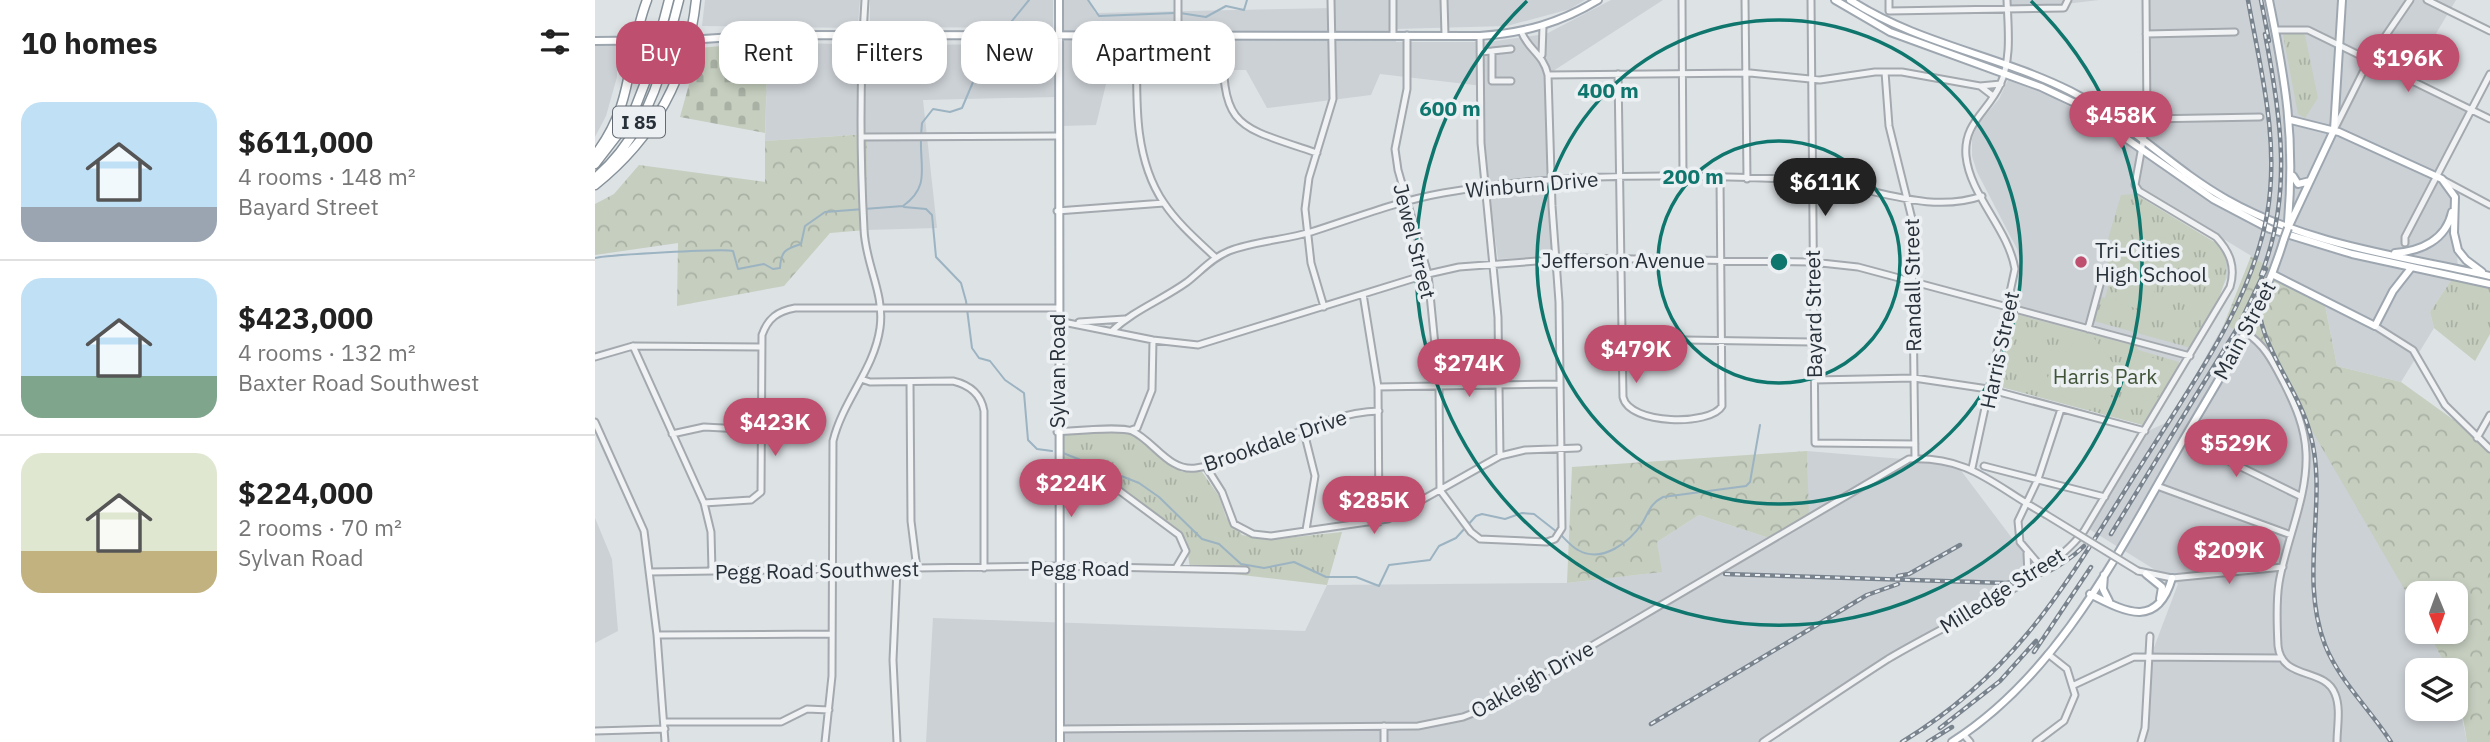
<!DOCTYPE html>
<meta charset="utf-8">
<style>
:root{--surface:#fff;--page:#f2f2f2;--text:#222;--muted:#767676;--line:#e0e0e0;--accent:#be4f6e}
body{margin:0;font-family:"IBM Plex Sans",sans-serif;background:var(--page);color:var(--text);height:100vh;display:flex;flex-direction:column;font-size:26px;white-space:nowrap}
*{box-sizing:border-box;margin:0}
p{font-size:23px;color:var(--muted)}
.icon{flex:none;width:38px;height:38px;fill:none;stroke:currentColor;stroke-width:2;stroke-linecap:round;stroke-linejoin:round}
.map{position:relative;flex:1;overflow:hidden}
.side{display:flex;flex-direction:column;background:var(--surface);width:595px}
.side>*{flex:none}
.guide{position:absolute;left:21px;top:21px;width:665px;height:63px;display:flex;gap:14px}
.needle{width:46px;rotate:179deg}
.tools{position:absolute;left:1810px;top:581px;display:grid;gap:14px}
.tools a{display:grid;place-items:center;width:63px;height:63px;border-radius:14px;background:var(--surface);box-shadow:0 4px 10px #0003;font-size:35px}
.price{position:absolute;translate:-50% -60px;padding:0 16px;border-radius:24px;background:var(--accent);color:#fff;font-size:23px;line-height:46px;filter:drop-shadow(0 2px 4px #0008)}
.price::after{content:'';position:absolute;left:50%;top:42px;width:21px;height:16px;margin-left:-10px;background:inherit;clip-path:polygon(0 0,100% 0,50% 100%)}
.price.on{background:#222;color:#fff}
ul{padding:0;list-style:none}
li{display:flex;align-items:center;gap:21px;height:175px;padding:0 21px}
li+li{border-top:2px solid var(--line)}
li span{display:grid;place-items:center;flex:none;width:196px;height:140px;border-radius:21px;color:#555}
li>.icon{margin-inline-start:auto}
span .icon{width:84px;height:84px;fill:#fffc;stroke-width:1}
li b{font-size:30px}
h2{display:flex;justify-content:space-between;align-items:center;height:84px;padding:0 21px;font-size:30px}
.chip{padding:0 24px;border-radius:21px;background:var(--surface);box-shadow:0 4px 10px #0003;font-size:24px;line-height:63px}
.chip.on{background:var(--accent);color:#fff}
main{display:flex;flex:1;min-height:0}
.map>svg:first-child{display:block}
.built{fill:#ccd1d6}
.forest{fill:url(#forest-crowns)}
.cemetery{fill:url(#cemetery-stones)}
.park{fill:url(#park-tufts)}
.pitch{fill:#c5cebf}
.lines{fill:none;stroke-linecap:round;stroke-linejoin:round}
.stream{stroke:#9cb3c2;stroke-width:2}
.minor-casing{stroke:#a3a9ae;stroke-width:9}
.major-casing{stroke:#9ea7b0;stroke-width:10}
.highway-casing{stroke:#86919a;stroke-width:11}
.minor{stroke:#f0f2f4;stroke-width:5}
.major{stroke:#fff;stroke-width:6}
.highway{stroke:#fff;stroke-width:8}
.rail-casing{stroke:#79838d;stroke-width:4.5}
.rail{stroke:#ecf0f3;stroke-width:2;stroke-dasharray:5;stroke-linecap:butt}
.minor-bridge-casing{stroke:#a3a9ae;stroke-width:9;stroke-linecap:butt}
.major-bridge-casing{stroke:#9ea7b0;stroke-width:10;stroke-linecap:butt}
.highway-bridge-casing{stroke:#86919a;stroke-width:11;stroke-linecap:butt}
.minor-bridge{stroke:#f0f2f4;stroke-width:5}
.major-bridge{stroke:#fff;stroke-width:6}
.highway-bridge{stroke:#fff;stroke-width:8}
.ring{fill:none;stroke:#0f766e;stroke-width:3.5}
.poi-dot{fill:#be4f6e;stroke:#ecf0f3;stroke-width:2.5}
.labels{text-anchor:middle;dominant-baseline:central;stroke-width:7;stroke-linejoin:round;paint-order:stroke}
.shield{fill:#ecf0f3;stroke:#636a72;stroke-width:2}
.shield-label{font-size:19px;font-weight:bold;fill:#28313a}
.street-label{font-size:21px;fill:#28313a;stroke:#ecf0f3}
.poi-label{font-size:21px;fill:#28313a;stroke:#ecf0f3;text-anchor:start}
.park-label{font-size:21px;fill:#415437;stroke:#ecf0f3}
.centre{fill:#0f766e;stroke:#ecf0f3;stroke-width:3.5}
.ring-label{font-size:21px;text-anchor:middle;font-weight:bold;fill:#0f766e;stroke:#ecf0f3;stroke-width:7;stroke-linejoin:round;paint-order:stroke}
</style>
<main>
<section class="side">
<h2>10 homes<svg class="icon" aria-label="filters" viewBox="0 0 24 24"><path d="M4 7h16M4 17h16"/><circle cx="9" cy="7" r="2"/><circle cx="15" cy="17" r="2"/></svg></h2>
<ul>
<li><span style="background:linear-gradient(#bfe0f5 75%,#9aa5b1 0)"><svg class="icon" aria-label="home" viewBox="0 0 24 24"><path d="M3 11l9-7 9 7M6 9v11h12V9"/></svg></span><div><b>$611,000</b><p>4 rooms · 148 m²</p><p>Bayard Street</p></div></li>
<li><span style="background:linear-gradient(#bfe0f5 70%,#7fa58c 0)"><svg class="icon" aria-label="home" viewBox="0 0 24 24"><path d="M3 11l9-7 9 7M6 9v11h12V9"/></svg></span><div><b>$423,000</b><p>4 rooms · 132 m²</p><p>Baxter Road Southwest</p></div></li>
<li><span style="background:linear-gradient(#dfe7d0 70%,#c2b280 0)"><svg class="icon" aria-label="home" viewBox="0 0 24 24"><path d="M3 11l9-7 9 7M6 9v11h12V9"/></svg></span><div><b>$224,000</b><p>2 rooms · 70 m²</p><p>Sylvan Road</p></div></li>
</ul>
</section>
<div class="map">
<svg width="1895" height="742" viewBox="0 0 1895 742">
<defs>
<pattern id="forest-crowns" width="20" height="18" patternUnits="userSpaceOnUse" patternTransform="scale(1.75)"><rect width="20" height="18" fill="#c5cebf"/><path d="M2 6a3 3 0 1 1 6 0M12 15a3 3 0 1 1 6 0" fill="none" stroke="#a9b1a5"/></pattern>
<pattern id="cemetery-stones" width="16" height="16" patternUnits="userSpaceOnUse" patternTransform="scale(1.75)"><rect width="16" height="16" fill="#c5cebf"/><path d="M2 7V4a2 2 0 0 1 4 0v3zM10 15v-3a2 2 0 0 1 4 0v3z" fill="#a9b1a5"/></pattern>
<pattern id="park-tufts" width="24" height="20" patternUnits="userSpaceOnUse" patternTransform="scale(1.75)"><rect width="24" height="20" fill="#c5cebf"/><path d="M3 7l-1-3M5 7V3M7 7l1-3M15 17l-1-3M17 17v-4M19 17l1-3" fill="none" stroke="#a9b1a5"/></pattern>
</defs>
<rect width="100%" height="100%" fill="#dde2e5"/>
<path class="built" d="M110,0h155l-2,25 -2,3 -154,-2z
M275,0h183v28l-183,-1z
M467,0h27l6,13 238,-5v-8h252l-15,9 -63,17 -112,3 1,13h92l58,-8 65,-34h52l-113,73 6,184 -58,2 -13,-96 -2,-77 -103,-12 -9,21 -104,13 -21,-38h-106l-33,10 -11,45 -35,1z
M1412,0h92l-91,11z
M1549,0h312l-25,42 -29,39 70,28 -37,64 18,7 5,90 -28,42 4,16 -33,54 -64,-16 -13,-66 -183,-111 -2,-4 12,-64z
M22,38v39l-11,39 -11,21v-98z
M173,42l101,3 185,-1 1,53 -132,3 14,128 -71,2v-96l-101,7z
M1413,80l44,17 42,23 44,32 -7,28 4,14 93,69 -1,15 -36,70 -12,14 -4,13 -32,50 -149,-40 28,-113 -5,-23 -40,-77 -5,-16v-17l5,-14 22,-26z
M1629,324l38,20 134,227 21,40v21h11l20,38h-31v39h38v-25l12,58h-321l4,-84 28,-74 -89,-55 61,-99 20,-9z
M1212,451l108,9h38l86,114 -13,2 -262,166h-838l7,-124 372,13 22,-46 240,-2 94,-11 -4,-30 42,-27 76,25 33,-23z
M0,518l17,41 6,72 -23,12z"/>
<path class="forest" d="M272,134l-1,96 -36,3 -46,53 -107,20 1,-63 -83,12v-51l19,-10 25,-29 126,17v-41z
M1656,256l73,44 13,66 64,16 89,64v296h-23l-12,-72h-7l-20,-38h27v-39h-38v18l-155,-266 -38,-21z
M1212,451l2,66 -34,23 -76,-25 -42,27 5,30 -95,11 5,-116z"/>
<path class="cemetery" d="M173,42l-3,91 -85,-16 19,-69z"/>
<path class="park" d="M1700,31l10,4 13,63 -13,20 -7,-4 -15,-79z
M1540,194l86,52c19,32 -16,74 -30,102l-97,-27 7,-24 4,1 8,-28 -7,-2 7,-27 -5,-2 13,-44z
M1863,270l32,8v56l-15,27 -41,-33 -4,-16z
M1416,313l126,33 1,4 41,12 -4,13 -32,50 -149,-40z
M464,432l73,1 50,39h20l17,24 7,21 16,18 26,5 74,-8 -15,53 -137,-16 -4,-30 -85,-62 -43,-10z"/>
<path class="pitch" d="M1541,230l33,10 -20,72 -34,-10z
M1488,335l11,3 34,45c-27,25 -57,25 -84,0l17,-27z
M1539,351l36,13c4,15 -10,29 -19,40 -18,-16 -26,-29 -17,-53z
M543,472l3,5 9,4 -10,16 -3,-5 -10,-4z"/>
<g class="lines">
<path class="stream" d="M493,0l11,16 76,-3
M585,13l26,4 20,-11 18,4 3,-10
M408,32l26,-32
M326,135l1,-12 11,-14 17,3 12,-4 14,-33 22,-36
M309,207l22,2 6,6 4,42 25,26 5,18 6,47 7,10 11,3 15,19 19,13 4,47 9,9 15,2
M0,258c13,-3 130,-10 138,-7l5,18 26,-5 9,5 7,-1c1,-17 5,-19 21,-24l4,-18 20,-14 78,-6c27,-19 17,-38 18,-66
M468,453l76,30 20,14 43,42 17,5 22,20 23,4 30,-6 32,15h30l23,9 10,-21 41,-5 9,-14 17,-8 20,-22 6,-2 23,5 17,-6 12,1 23,18
M966,535c5,5 11,12 17,15 24,14 52,-8 65,-28 6,-11 8,-19 20,-25l83,-11 4,-4 10,-57"/>
<g class="minor-casing">
<path id="minor" d="M798,0v35
M849,0l1,35
M1087,0l1,178
M1150,0l2,179
M1216,0l4,443 100,1
M1294,0v11l175,-3 4,-8
M1832,0l63,31
M1681,30h32l182,89
M1551,34l89,-2
M542,35c0,55 -6,120 27,168 14,21 34,38 52,55
M583,35v-35
M628,35c-1,93 10,90 94,118
M812,35v54l-12,60 3,21 30,104 11,112 1,104 31,42 9,7 67,3 8,-3 7,-11 -3,-226 -7,-96 -4,-131c-5,-22 -20,-25 -27,-44
M885,36l1,107 17,174 2,139
M897,51l19,-2
M885,52l12,-1v30h19
M947,55l1,-29
M1290,72l4,54 23,93 3,240
M1023,74l5,323c6,28 88,29 99,9l-2,-227
M953,75l202,-2 70,7 55,-8h27l78,14 13,10
M1385,86l21,-2
M1552,119l113,-2
M1739,130l35,-70 41,-60
M268,137l194,-1
M1848,180l47,25
M462,211l107,-8
M1810,243v-6l85,-163
M768,294l15,93 1,135
M729,307l-13,-44 -6,-54 4,-31 24,-79 -2,-99
M463,321l95,19 45,5 230,-71 31,-7 118,-9 235,4 46,5 332,89
M484,322l46,-3
M1780,326l38,24 32,55 45,44
M1493,329l16,-59
M517,331c22,-21 50,-31 75,-49 14,-11 25,-24 42,-31 26,-10 56,-11 82,-19 44,-14 87,-31 132,-39 119,-21 243,-19 363,-13 60,3 118,36 176,16
M1651,333c19,12 27,29 38,50 11,22 21,44 22,70 2,44 -20,87 -27,130 -3,19 -2,43 -1,63 4,35 47,21 57,48 6,14 2,33 2,48
M1027,339l191,3
M38,346l71,157 7,29 1,39
M0,357l38,-11 128,1
M266,379l9,3 83,-1c17,4 28,13 31,30v157
M1219,380l100,-2 74,11 157,42
M315,382l1,139 6,48
M783,387l182,-3
M0,422l49,109 13,104 8,107
M536,430l6,-2 15,-38 1,-50
M462,432c17,-1 62,-6 75,-1 22,10 37,41 64,37 63,-10 122,-56 183,-57
M709,432l11,44 -9,54
M77,434l32,-7 57,3
M1882,438l13,-23
M1589,439l116,57
M610,465l17,27 12,32 19,10 18,2 117,-17 112,-63 25,-6 53,-2
M1389,466l121,31
M1377,468l43,-199c-7,-41 -45,-73 -49,-113 -3,-33 22,-44 34,-71 12,-26 8,-57 7,-85
M462,471l56,15 66,49 7,16 -10,17
M1562,486l134,49
M109,503l47,-3 10,-8 1,-157c6,-17 16,-24 33,-27h262
M1432,553l1,24
M302,569l-4,91 4,82
M1448,569l-23,-27 -2,-21 20,-42 23,-70
M1543,571l34,7 111,-11
M54,572l408,-6 189,4
M62,635l175,-1
M1479,685l60,-28 148,1
M69,722h117l26,-13 22,1
M789,726v16
M465,729l358,-3 45,-9 23,-9 423,-249c62,-3 86,28 136,55
M0,731l70,-2
M1369,735l6,7
M230,742l7,-66 1,-235c10,-41 41,-71 47,-113 5,-35 -15,-64 -16,-99 -4,-74 -4,-155 1,-229
M1168,742c42,-28 83,-56 125,-83 58,-35 157,-77 196,-128l146,-244c6,-20 0,-35 -14,-50l-77,-46 -4,-6 12,-66 -1,-119
M1441,742l28,-21 11,-26 -8,-26 -19,-15
M1546,742l4,-14 5,-92"/>
</g>
<g class="major-casing">
<path id="major" d="M464,0l1,742
M1240,0l55,32 151,55 34,16 138,96 57,30 82,25 138,30
M1255,0c68,44 148,55 220,91 57,29 101,77 156,108 81,46 175,57 264,77
M1674,0c17,83 26,137 19,222
M0,41l93,-1 76,-5 716,1c44,-3 80,-13 118,-36
M1696,120l48,12 103,47 13,18 -1,36 4,17 8,10 16,12
M1698,176l5,8 12,-3
M1693,228l46,-98 8,-130
M1800,253c26,-2 51,-13 57,-41
M1679,275l101,51 18,-35 18,-23
M1551,574l16,13 -2,12
M1509,575l-1,14 6,12
M1495,594c34,17 67,36 82,-16
M1357,742c109,-69 170,-197 233,-305 39,-67 76,-122 99,-198"/>
</g>
<g class="highway-casing">
<path id="highway" d="M68,23l6,-23
M78,23l6,-23
M0,155c41,-54 30,-97 52,-155
M0,164l37,-48 23,-59
M0,178c36,-30 59,-77 70,-121
M0,185c59,-47 93,-110 101,-185"/>
</g>
<use href="#minor" class="minor"/>
<use href="#major" class="major"/>
<use href="#highway" class="highway"/>
<g class="rail-casing">
<path id="rail" d="M1666,0l8,41
M1666,275c32,-80 20,-159 4,-241
M1663,289c-4,53 39,95 52,144 19,66 -12,142 15,212 15,37 45,64 66,97
M1516,534l127,-207 28,-58
M1130,574l281,9c32,-4 54,-14 78,-37
M1303,576l11,-2 51,-29
M1439,652l57,-85
M1056,724l216,-129 31,-11
M1345,728l60,-47 36,-40
M1307,742c125,-76 172,-173 248,-291 46,-73 101,-149 117,-236 13,-73 -6,-143 -19,-215
M1333,742l24,-15"/>
</g>
<use href="#rail" class="rail"/>
<g class="minor-bridge-casing">
<path id="minor-bridge" d="M1450,514l93,57"/>
</g>
<g class="major-bridge-casing">
<path id="major-bridge" d="M1689,239l4,-11"/>
</g>
<g class="highway-bridge-casing">
<path id="highway-bridge" d="M60,57l8,-34
M70,57l8,-34"/>
</g>
<use href="#minor-bridge" class="minor-bridge"/>
<use href="#major-bridge" class="major-bridge"/>
<use href="#highway-bridge" class="highway-bridge"/>
</g>
<g class="ring">
<circle cx="1184" cy="262" r="121"/>
<circle cx="1184" cy="262" r="242"/>
<path d="M1436 1A363 363 0 1 1 932 1"/>
</g>
<circle class="poi-dot" cx="1486" cy="262" r="7"/>
<g class="labels">
<rect class="shield" x="18" y="106.5" width="52" height="31" rx="5"/>
<g class="shield-label">
<text x="44" y="122">I 85</text>
</g>
<g class="street-label">
<text transform="translate(937 184) rotate(-5)">Winburn Drive</text>
<text transform="translate(820 241) rotate(76)">Jewel Street</text>
<text x="1028" y="260">Jefferson Avenue</text>
<text transform="translate(1317 285) rotate(-91)">Randall Street</text>
<text transform="translate(1218 314) rotate(-91)">Bayard Street</text>
<text transform="translate(1649 330) rotate(-62)">Main Street</text>
<text transform="translate(1404 350) rotate(-78)">Harris Street</text>
<text transform="translate(462 371) rotate(-90)">Sylvan Road</text>
<text transform="translate(680 440) rotate(-19)">Brookdale Drive</text>
<text x="485" y="568">Pegg Road</text>
<text transform="translate(222 570) rotate(-1)">Pegg Road Southwest</text>
<text transform="translate(1407 590) rotate(-32)">Milledge Street</text>
<text transform="translate(937 679) rotate(-29)">Oakleigh Drive</text>
</g>
<g class="poi-label">
<text x="1500" y="250">Tri-Cities<tspan x="1500" dy="24">High School</tspan></text>
</g>
<g class="park-label">
<text x="1510" y="376">Harris Park</text>
</g>
</g>
<circle cx="1184" cy="262" r="10" class="centre"/>
<g class="ring-label">
<text x="1013" y="98">400 m</text>
<text x="855" y="116">600 m</text>
<text x="1098" y="184">200 m</text>
</g>
</svg>
<div class="tools">
<a><svg class="needle" viewBox="-14 -14 28 28"><path d="M0-13l5 13h-10z" fill="#e53935"/><path d="M0 13l5-13h-10z" fill="#767676"/></svg></a>
<a><svg class="icon" aria-label="layers" viewBox="0 0 24 24"><path d="M12 4l9 5-9 5-9-5zM3 14l9 5 9-5"/></svg></a>
</div>
<b class="price" style="left:1813px;top:94px">$196K</b>
<b class="price" style="left:1526px;top:151px">$458K</b>
<b class="price on" style="left:1230px;top:218px">$611K</b>
<b class="price" style="left:1041px;top:385px">$479K</b>
<b class="price" style="left:874px;top:399px">$274K</b>
<b class="price" style="left:180px;top:458px">$423K</b>
<b class="price" style="left:1641px;top:479px">$529K</b>
<b class="price" style="left:476px;top:519px">$224K</b>
<b class="price" style="left:779px;top:536px">$285K</b>
<b class="price" style="left:1634px;top:586px">$209K</b>
<div class="guide">
<a class="chip on">Buy</a>
<a class="chip">Rent</a>
<a class="chip">Filters</a>
<a class="chip">New</a>
<a class="chip">Apartment</a>
</div>
</div>
</main>
